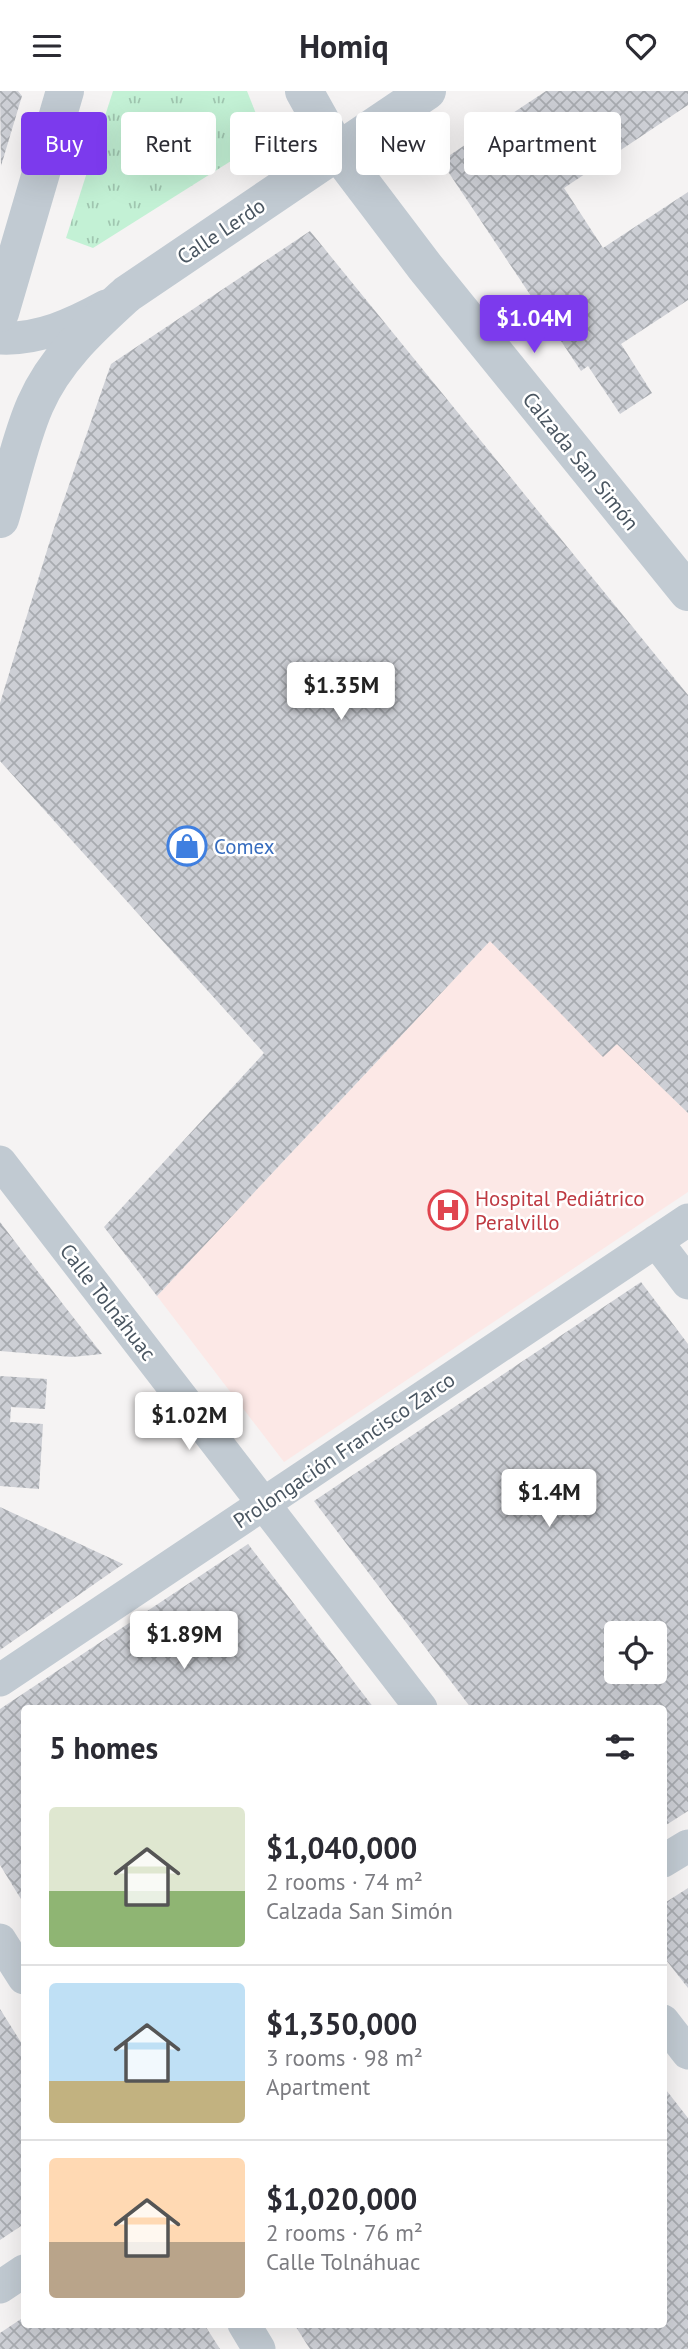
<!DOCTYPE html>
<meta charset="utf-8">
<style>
:root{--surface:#fff;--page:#f7f7f7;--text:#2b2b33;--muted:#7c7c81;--line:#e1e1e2;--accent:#7c3aed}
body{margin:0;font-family:"PT Sans",sans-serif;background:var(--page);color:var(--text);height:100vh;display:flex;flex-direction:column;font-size:26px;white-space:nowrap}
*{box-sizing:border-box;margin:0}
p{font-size:23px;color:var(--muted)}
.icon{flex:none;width:38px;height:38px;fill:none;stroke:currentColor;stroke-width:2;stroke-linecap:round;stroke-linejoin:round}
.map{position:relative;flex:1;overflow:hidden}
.panel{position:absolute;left:21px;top:1614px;width:646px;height:623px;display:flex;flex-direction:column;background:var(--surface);border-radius:7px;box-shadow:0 7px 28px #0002}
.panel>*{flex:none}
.top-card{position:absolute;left:21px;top:21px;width:648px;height:63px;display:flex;gap:14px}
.fabs{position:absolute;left:604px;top:1530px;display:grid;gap:14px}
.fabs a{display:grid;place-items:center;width:63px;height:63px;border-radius:7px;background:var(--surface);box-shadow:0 7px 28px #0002;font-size:35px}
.price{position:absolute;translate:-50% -60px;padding:0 16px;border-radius:7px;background:#fff;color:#222;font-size:23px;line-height:46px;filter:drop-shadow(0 2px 4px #0008)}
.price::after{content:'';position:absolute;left:50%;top:42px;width:21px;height:16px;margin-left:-10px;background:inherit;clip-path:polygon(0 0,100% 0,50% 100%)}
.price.current{background:var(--accent);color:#fff}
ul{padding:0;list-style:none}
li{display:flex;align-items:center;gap:21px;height:175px;padding:0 28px}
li+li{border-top:2px solid var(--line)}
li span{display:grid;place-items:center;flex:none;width:196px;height:140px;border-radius:7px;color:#555}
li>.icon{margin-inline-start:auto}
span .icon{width:84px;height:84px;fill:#fffc;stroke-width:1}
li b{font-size:30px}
h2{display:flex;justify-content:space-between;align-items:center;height:84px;padding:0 28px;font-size:30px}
.chip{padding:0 24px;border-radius:7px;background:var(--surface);box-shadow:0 7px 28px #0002;font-size:24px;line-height:63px}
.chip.current{background:var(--accent);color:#fff}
header{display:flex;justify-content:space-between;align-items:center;height:91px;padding:0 28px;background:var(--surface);font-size:32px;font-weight:700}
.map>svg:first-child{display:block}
.medical{fill:#fce8e6}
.grass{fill:url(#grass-tufts)}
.building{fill:url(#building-cross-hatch);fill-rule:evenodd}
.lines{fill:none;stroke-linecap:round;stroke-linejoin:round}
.minor{stroke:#c1cad2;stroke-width:33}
.tertiary{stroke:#c1cad2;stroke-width:38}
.labels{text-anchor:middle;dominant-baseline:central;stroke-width:5;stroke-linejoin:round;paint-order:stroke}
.street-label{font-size:21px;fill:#4a5661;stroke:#fff}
.shop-label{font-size:21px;fill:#366cbe;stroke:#fff;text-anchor:start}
.health-label{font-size:21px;fill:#be3a42;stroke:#fff;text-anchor:start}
</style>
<header><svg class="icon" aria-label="menu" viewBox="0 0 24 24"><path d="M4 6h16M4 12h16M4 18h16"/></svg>Homiq<svg class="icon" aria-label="heart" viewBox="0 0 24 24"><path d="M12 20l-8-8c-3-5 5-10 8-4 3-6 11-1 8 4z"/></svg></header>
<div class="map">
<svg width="688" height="2258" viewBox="0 0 688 2258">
<defs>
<pattern id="grass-tufts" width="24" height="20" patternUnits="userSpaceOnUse" patternTransform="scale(1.75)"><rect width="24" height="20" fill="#c3f1d5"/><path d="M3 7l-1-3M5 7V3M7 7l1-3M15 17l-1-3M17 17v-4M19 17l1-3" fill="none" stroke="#a0c6b0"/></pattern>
<pattern id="building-cross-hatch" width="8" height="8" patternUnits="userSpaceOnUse" patternTransform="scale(1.75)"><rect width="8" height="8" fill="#cdcfd5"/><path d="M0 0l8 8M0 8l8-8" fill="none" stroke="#a8abb0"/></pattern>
</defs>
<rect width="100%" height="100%" fill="#f5f3f3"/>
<path class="medical" d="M490,850l113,115 14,-12 71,69v79l-404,270 -127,-166z"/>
<path class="grass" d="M113,0h134l19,48 -173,109 -27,-10z"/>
<path class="building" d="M0,0h18l4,5 -21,70z
M546,0h142v14l-124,83 39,60 85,-56v108l-67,44 31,49 -32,21 -32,-48 -7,5 -140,-210z
M310,140l378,464v418l-71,-69 -14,13 -113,-116 -333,355 -53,-69 160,-174 -264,-292v-58l53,-172 58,-167z
M0,1131l55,72 47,60 -30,3 -72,-6z
M641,1191l47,62v467l-25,16v-119h-192l-157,-207zM616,1542h38v38h-38z
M0,1285l47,3 -2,30 -34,-2 -1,15 33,2 -4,65 -39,-3z
M0,1416l123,57 -123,86z
M248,1453l126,164h-350v196l-24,-39v-156z
M688,1797v100l-25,-32v-52z
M0,1918l24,38v177l-24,16z
M663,1995l25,32v231h-378l-16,-25h369z
M24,2226v7h180l16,25h-220v-16z"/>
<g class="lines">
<path class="minor" d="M0,247c39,2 73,-14 106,-32
M0,1071l421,546
M656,1150l32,42
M0,1589l688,-460
M663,1770l25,-15
M0,1849l24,38
M663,1930l25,32
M0,2196l24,-16
M244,2233l15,25"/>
<path class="tertiary" d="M304,0l34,61 87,115 263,325
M0,222l65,-222
M0,428c11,-36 20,-80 35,-114 20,-46 56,-78 92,-111l300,-203"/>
</g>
<defs>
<g id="shop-ring" transform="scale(2.0125)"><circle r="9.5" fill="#fff" stroke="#3f7fe0" stroke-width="1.5"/><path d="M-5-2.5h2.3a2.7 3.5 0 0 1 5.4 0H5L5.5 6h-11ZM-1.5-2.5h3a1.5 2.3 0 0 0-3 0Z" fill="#3f7fe0"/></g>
<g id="hospital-ring" transform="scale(2.0125)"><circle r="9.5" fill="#fff" stroke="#e0444e" stroke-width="1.5"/><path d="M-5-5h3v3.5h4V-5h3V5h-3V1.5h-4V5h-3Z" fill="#e0444e"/></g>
</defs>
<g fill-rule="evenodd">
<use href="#shop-ring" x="187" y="755"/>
<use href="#hospital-ring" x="448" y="1119"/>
</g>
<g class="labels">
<g class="street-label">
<text transform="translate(221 140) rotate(-34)">Calle Lerdo</text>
<text transform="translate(581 370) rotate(51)">Calzada San Simón</text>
<text transform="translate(108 1211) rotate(52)">Calle Tolnáhuac</text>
<text transform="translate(344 1359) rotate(-34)">Prolongación Francisco Zarco</text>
</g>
<g class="shop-label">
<text x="214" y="755">Comex</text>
</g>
<g class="health-label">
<text x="475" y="1107">Hospital Pediátrico<tspan x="475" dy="24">Peralvillo</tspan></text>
</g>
</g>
</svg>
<div class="fabs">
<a><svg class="icon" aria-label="locate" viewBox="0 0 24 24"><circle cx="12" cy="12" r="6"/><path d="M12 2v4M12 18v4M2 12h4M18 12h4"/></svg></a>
</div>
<b class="price current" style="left:534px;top:264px">$1.04M</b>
<b class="price" style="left:341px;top:631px">$1.35M</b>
<b class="price" style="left:189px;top:1361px">$1.02M</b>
<b class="price" style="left:549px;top:1438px">$1.4M</b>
<b class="price" style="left:184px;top:1580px">$1.89M</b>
<div class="top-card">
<a class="chip current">Buy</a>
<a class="chip">Rent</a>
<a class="chip">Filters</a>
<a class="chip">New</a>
<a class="chip">Apartment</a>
</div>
<section class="panel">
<h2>5 homes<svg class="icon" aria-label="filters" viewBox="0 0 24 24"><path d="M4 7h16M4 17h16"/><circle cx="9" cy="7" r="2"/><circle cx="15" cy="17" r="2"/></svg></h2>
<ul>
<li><span style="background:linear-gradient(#dfe7d0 60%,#8fb573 0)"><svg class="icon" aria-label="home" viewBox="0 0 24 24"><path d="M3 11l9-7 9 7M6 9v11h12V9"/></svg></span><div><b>$1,040,000</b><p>2 rooms · 74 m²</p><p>Calzada San Simón</p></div></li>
<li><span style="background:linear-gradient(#bfe0f5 70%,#c2b280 0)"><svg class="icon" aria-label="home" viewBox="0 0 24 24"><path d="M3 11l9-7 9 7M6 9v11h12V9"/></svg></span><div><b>$1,350,000</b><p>3 rooms · 98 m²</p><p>Apartment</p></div></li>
<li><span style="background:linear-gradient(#ffd9b3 60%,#b9a48a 0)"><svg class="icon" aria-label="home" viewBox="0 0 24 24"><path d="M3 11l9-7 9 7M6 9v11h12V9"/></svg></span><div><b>$1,020,000</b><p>2 rooms · 76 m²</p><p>Calle Tolnáhuac</p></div></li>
</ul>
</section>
</div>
